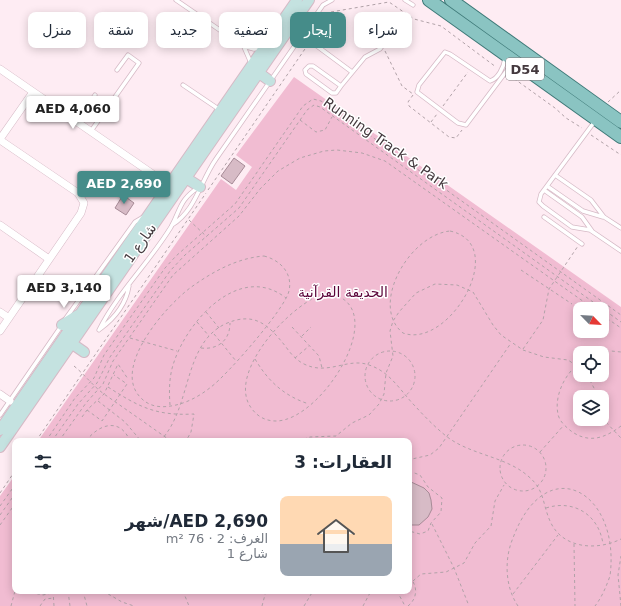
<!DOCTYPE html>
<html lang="ar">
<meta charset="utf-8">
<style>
:root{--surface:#fff;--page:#f2f2f3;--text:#1f2937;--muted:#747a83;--line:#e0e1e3;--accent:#458c89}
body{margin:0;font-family:"DejaVu Sans","Noto Sans Arabic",sans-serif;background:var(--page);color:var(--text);direction:rtl;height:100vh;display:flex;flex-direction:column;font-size:15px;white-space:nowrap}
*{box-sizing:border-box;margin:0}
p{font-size:13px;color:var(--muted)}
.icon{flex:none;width:22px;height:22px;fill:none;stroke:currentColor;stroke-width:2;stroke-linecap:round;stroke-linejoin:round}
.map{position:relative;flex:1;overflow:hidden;direction:ltr}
.side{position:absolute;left:12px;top:438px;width:400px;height:156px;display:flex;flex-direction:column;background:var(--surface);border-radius:8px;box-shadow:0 2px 10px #0003;direction:rtl}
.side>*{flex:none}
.top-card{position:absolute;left:12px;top:12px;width:400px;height:36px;direction:rtl;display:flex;gap:8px}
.needle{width:26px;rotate:115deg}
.buttons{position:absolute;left:573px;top:302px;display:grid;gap:8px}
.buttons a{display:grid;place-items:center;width:36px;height:36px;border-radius:8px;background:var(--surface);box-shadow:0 2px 10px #0003;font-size:20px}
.price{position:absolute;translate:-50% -34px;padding:0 9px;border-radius:4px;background:#fff;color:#222;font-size:13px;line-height:26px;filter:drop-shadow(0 1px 2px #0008)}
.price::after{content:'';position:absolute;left:50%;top:24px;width:12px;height:9px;margin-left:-6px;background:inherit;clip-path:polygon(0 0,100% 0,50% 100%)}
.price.on{background:var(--accent);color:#fff}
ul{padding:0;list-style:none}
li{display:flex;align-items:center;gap:12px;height:100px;padding:0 20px}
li+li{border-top:1px solid var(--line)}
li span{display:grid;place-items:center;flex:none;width:112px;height:80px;border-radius:8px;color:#555}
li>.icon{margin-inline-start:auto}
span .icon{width:48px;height:48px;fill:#fffc;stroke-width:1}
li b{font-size:17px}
h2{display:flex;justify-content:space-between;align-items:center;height:48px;padding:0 20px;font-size:17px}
.pill{padding:0 14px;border-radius:8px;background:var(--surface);box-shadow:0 2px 10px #0003;font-size:14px;line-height:36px}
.pill.on{background:var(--accent);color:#fff}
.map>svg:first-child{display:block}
.green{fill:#f1bcd2;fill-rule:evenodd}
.building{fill:#d7bbc6;stroke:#a78b97}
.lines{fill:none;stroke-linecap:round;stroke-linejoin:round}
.lane-casing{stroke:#d6bac6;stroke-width:5}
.street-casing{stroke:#d6bac6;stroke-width:8}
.secondary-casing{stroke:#d6bac6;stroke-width:12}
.primary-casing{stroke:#3f7a79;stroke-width:14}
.path{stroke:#b1a2a8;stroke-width:1;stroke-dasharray:3 3;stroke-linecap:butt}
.lane{stroke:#fff;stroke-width:3.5}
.street{stroke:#fff;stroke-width:7}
.secondary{stroke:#c4e2e0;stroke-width:10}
.primary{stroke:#8ac4c2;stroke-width:12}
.labels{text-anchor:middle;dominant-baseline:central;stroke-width:3;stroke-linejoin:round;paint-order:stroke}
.shield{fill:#fff;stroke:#7c7478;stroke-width:1}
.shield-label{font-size:13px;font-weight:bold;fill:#44393e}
.street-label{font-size:14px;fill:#44393e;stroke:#fff}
.park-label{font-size:14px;fill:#5b0439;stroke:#fff}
</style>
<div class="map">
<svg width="621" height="606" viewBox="0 0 621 606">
<rect width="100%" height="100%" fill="#feecf3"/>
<path class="green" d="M294,77l327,230v299h-621v-110l15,-21v116h394v-150h-371l183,-262 15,11 16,-23 -16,-12zM580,309h22v22h-22zM580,353h22v22h-22zM580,397h22v22h-22z"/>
<path class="building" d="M234,158l11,8 -13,18 -11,-8z
M123,195l11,8 -8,12 -11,-7z
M409,481l15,7 5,5 2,7 1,9 -4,8 -9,8h-10z"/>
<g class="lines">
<g class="lane-casing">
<path id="lane" d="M176,0l67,46 11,3 8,-2
M405,0l8,5
M302,35l50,37
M244,47l7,16
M505,58c-1,9 -7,21 -15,23l-40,-27 -5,-2 -26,33 -2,7 41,31 8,2 42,-56 7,-3
M309,66h4l28,20 -5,7h-4l-26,-19 -1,-4z
M183,85l37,25
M341,86l24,-29 15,-8 22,-30
M595,121l-54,73 -2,8 4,4 29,21 18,3 31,21
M78,122l17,-27
M91,131l48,-68 -11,-8 -11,15
M555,175l36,25 13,17 17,11
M547,186l36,25 20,6
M544,190l38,27 10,14
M544,217l38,27
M172,225c24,-15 28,-43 44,-66l107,-154 9,-5
M66,318l69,-96 10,-6
M100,329c15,-11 26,-25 29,-43
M99,330c19,-38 50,-67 72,-103 10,-18 8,-27 28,-40
M0,415l62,-90"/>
</g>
<g class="street-casing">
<path id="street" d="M0,69l157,108 6,16
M0,139l33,-47
M0,140l78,53 6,10 -3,10 -81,118
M0,225l49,34
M0,312l9,6
M0,394l10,7"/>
</g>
<g class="secondary-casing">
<path id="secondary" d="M259,73l11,8
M186,178l14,9
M62,325l16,-10
M71,343l13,9
M0,430l297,-430
M0,447l309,-447"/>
</g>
<g class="primary-casing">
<path id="primary" d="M429,0l192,137
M451,0l170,122"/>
</g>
<path class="path" d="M313,36l18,-24 58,-10 25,17 27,7 55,41
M385,51l17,35 11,8
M509,75l46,33 11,10 16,10
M413,95l-5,7 1,4 40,31 7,1 6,-8
M608,102l13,-12
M443,106l25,-34
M300,120l16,12 9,-2 7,-13
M431,122l6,-8
M591,135l30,20
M208,190l99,-144
M189,220l18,17
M450,231c61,13 -1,119 -47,102 -34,-27 6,-98 47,-102z
M264,256c16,4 29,17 25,35 -4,18 -62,84 -78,96 -10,8 -22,15 -35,18 -13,3 -26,3 -36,-8 -28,-30 26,-91 50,-109 22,-16 47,-30 74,-32z
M521,270l51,34
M326,293c70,9 -3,128 -50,128 -10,0 -18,-4 -24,-12 -28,-35 41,-108 74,-116z
M206,312l13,16
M602,315l19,13
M197,322l12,14
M292,327l27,29 3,12
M214,334l22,27
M302,336l9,-9
M130,338l47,13
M201,348c16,2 29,-7 29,-25
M523,349l20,-29 6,-31 29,-43
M365 376a25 25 0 1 1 50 0a25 25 0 1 1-50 0Z
M600,353l11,-2 10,1
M295,358l14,-12
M255,359c13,22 29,37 54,45
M580,363c-15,10 -26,33 -22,51 1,7 8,13 13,17 18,13 34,7 50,-5
M74,366c11,9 19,20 30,28l67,47
M587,375l7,13 3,9
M108,387c31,20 48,29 86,27l-3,18 -5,9
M98,401l27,21 16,19
M170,405c-1,-14 -1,-29 4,-43 14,-42 66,-100 112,-64
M87,410l15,11 25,-37 -13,-9
M82,417l5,-7 17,-16 14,-30 10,15
M602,418l19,20
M36,441l170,-248
M46,441l29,-43 19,-20 10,-23 61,-87 11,-12 59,-52 68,-98 10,-7 8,2 8,5 292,209
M52,441l26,-37 19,-21 13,-26 60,-86 15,-16 54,-47 68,-98 7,-5 6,2 301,215
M59,441l27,-38 17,-19 10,-23 60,-86 66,-59 21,-27 18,-18 22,-13 24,-7 13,-1 25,3 23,8 209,148
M86,441c13,-17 34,-24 44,0
M125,441l3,-4
M160,441c32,-32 22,-96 65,-117 29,-13 43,0 61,23 5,7 10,13 18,17 24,12 44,-7 65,1 22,7 32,27 47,42 9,10 19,20 30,29 24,19 59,20 82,40 17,14 14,27 22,45 12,28 47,30 71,18
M298,441l12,-4 26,-1 16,-13 17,-8 10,-11 5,-10 2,-21 7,-17 -3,-25 3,-10 6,-9 17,-19 19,-9 22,1 16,7 20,33 8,10 22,15 21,7 24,3 12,8
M500 468a23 23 0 1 1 46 0a23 23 0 1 1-46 0Z
M540,452l24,-27
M409,469l3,-10 18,-4 9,-7 72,-105
M409,471l11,4 8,12 14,11 -1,14 -10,11 -3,8 -8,3 -11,-3
M409,472l1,9
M0,493l15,-22
M0,506l15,-21
M546,508c28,-9 53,7 57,36
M0,515l15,-21
M432,524l22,44 15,38
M0,525l15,-21
M574,544l1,62
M413,581l8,-7 25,-2 18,-9 11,-20 16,-17 4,-25 9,-16
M25,591l18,4 17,-4
M53,591l1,15
M68,591l2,15
M83,591l4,15
M103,591l19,11 12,4
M183,591l6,15
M397,591l8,15
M513,594l45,-59
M11,606l4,-15
M40,606l5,-7 9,-1
M262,606l4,-15
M304,606l9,-15
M363,606l8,-15
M408,606c10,-8 10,-21 1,-29
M518,606c-13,-19 -14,-47 -5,-68 33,-89 108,-47 97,38 -4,11 -8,21 -15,30
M621,606l-3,-31 3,-19"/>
<use href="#lane" class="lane"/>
<use href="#street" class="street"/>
<use href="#secondary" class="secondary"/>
<use href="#primary" class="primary"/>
</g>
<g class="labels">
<rect class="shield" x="506" y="58" width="38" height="22" rx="3"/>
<g class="shield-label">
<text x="525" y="69">D54</text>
</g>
<g class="street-label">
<text transform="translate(386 143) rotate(35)">Running Track &amp; Park</text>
<text transform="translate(140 243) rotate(-55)">شارع 1</text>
</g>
<g class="park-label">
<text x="343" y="292">الحديقة القرآنية</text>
</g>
</g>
</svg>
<div class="buttons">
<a><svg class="needle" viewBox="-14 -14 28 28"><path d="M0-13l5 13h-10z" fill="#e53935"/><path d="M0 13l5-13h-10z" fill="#747a83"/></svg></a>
<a><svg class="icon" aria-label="locate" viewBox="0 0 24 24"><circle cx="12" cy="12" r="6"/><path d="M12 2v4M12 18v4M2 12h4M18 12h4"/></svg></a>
<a><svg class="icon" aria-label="layers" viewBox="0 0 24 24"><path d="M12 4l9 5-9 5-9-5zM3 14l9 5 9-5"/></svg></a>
</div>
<b class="price" style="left:73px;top:130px">AED 4,060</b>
<b class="price on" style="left:124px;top:205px">AED 2,690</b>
<b class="price" style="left:64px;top:309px">AED 3,140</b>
<div class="top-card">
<a class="pill">شراء</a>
<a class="pill on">إيجار</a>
<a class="pill">تصفية</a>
<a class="pill">جديد</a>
<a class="pill">شقة</a>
<a class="pill">منزل</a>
</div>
<section class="side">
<h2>العقارات: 3<svg class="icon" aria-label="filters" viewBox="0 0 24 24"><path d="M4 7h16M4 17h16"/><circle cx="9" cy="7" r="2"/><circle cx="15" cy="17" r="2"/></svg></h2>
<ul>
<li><span style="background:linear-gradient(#ffd9b3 60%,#9aa5b1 0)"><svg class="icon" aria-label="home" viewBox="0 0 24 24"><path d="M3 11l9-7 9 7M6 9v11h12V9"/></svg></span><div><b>AED 2,690/شهر</b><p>الغرف: 2 · 76 m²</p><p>شارع 1</p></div></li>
</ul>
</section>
</div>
